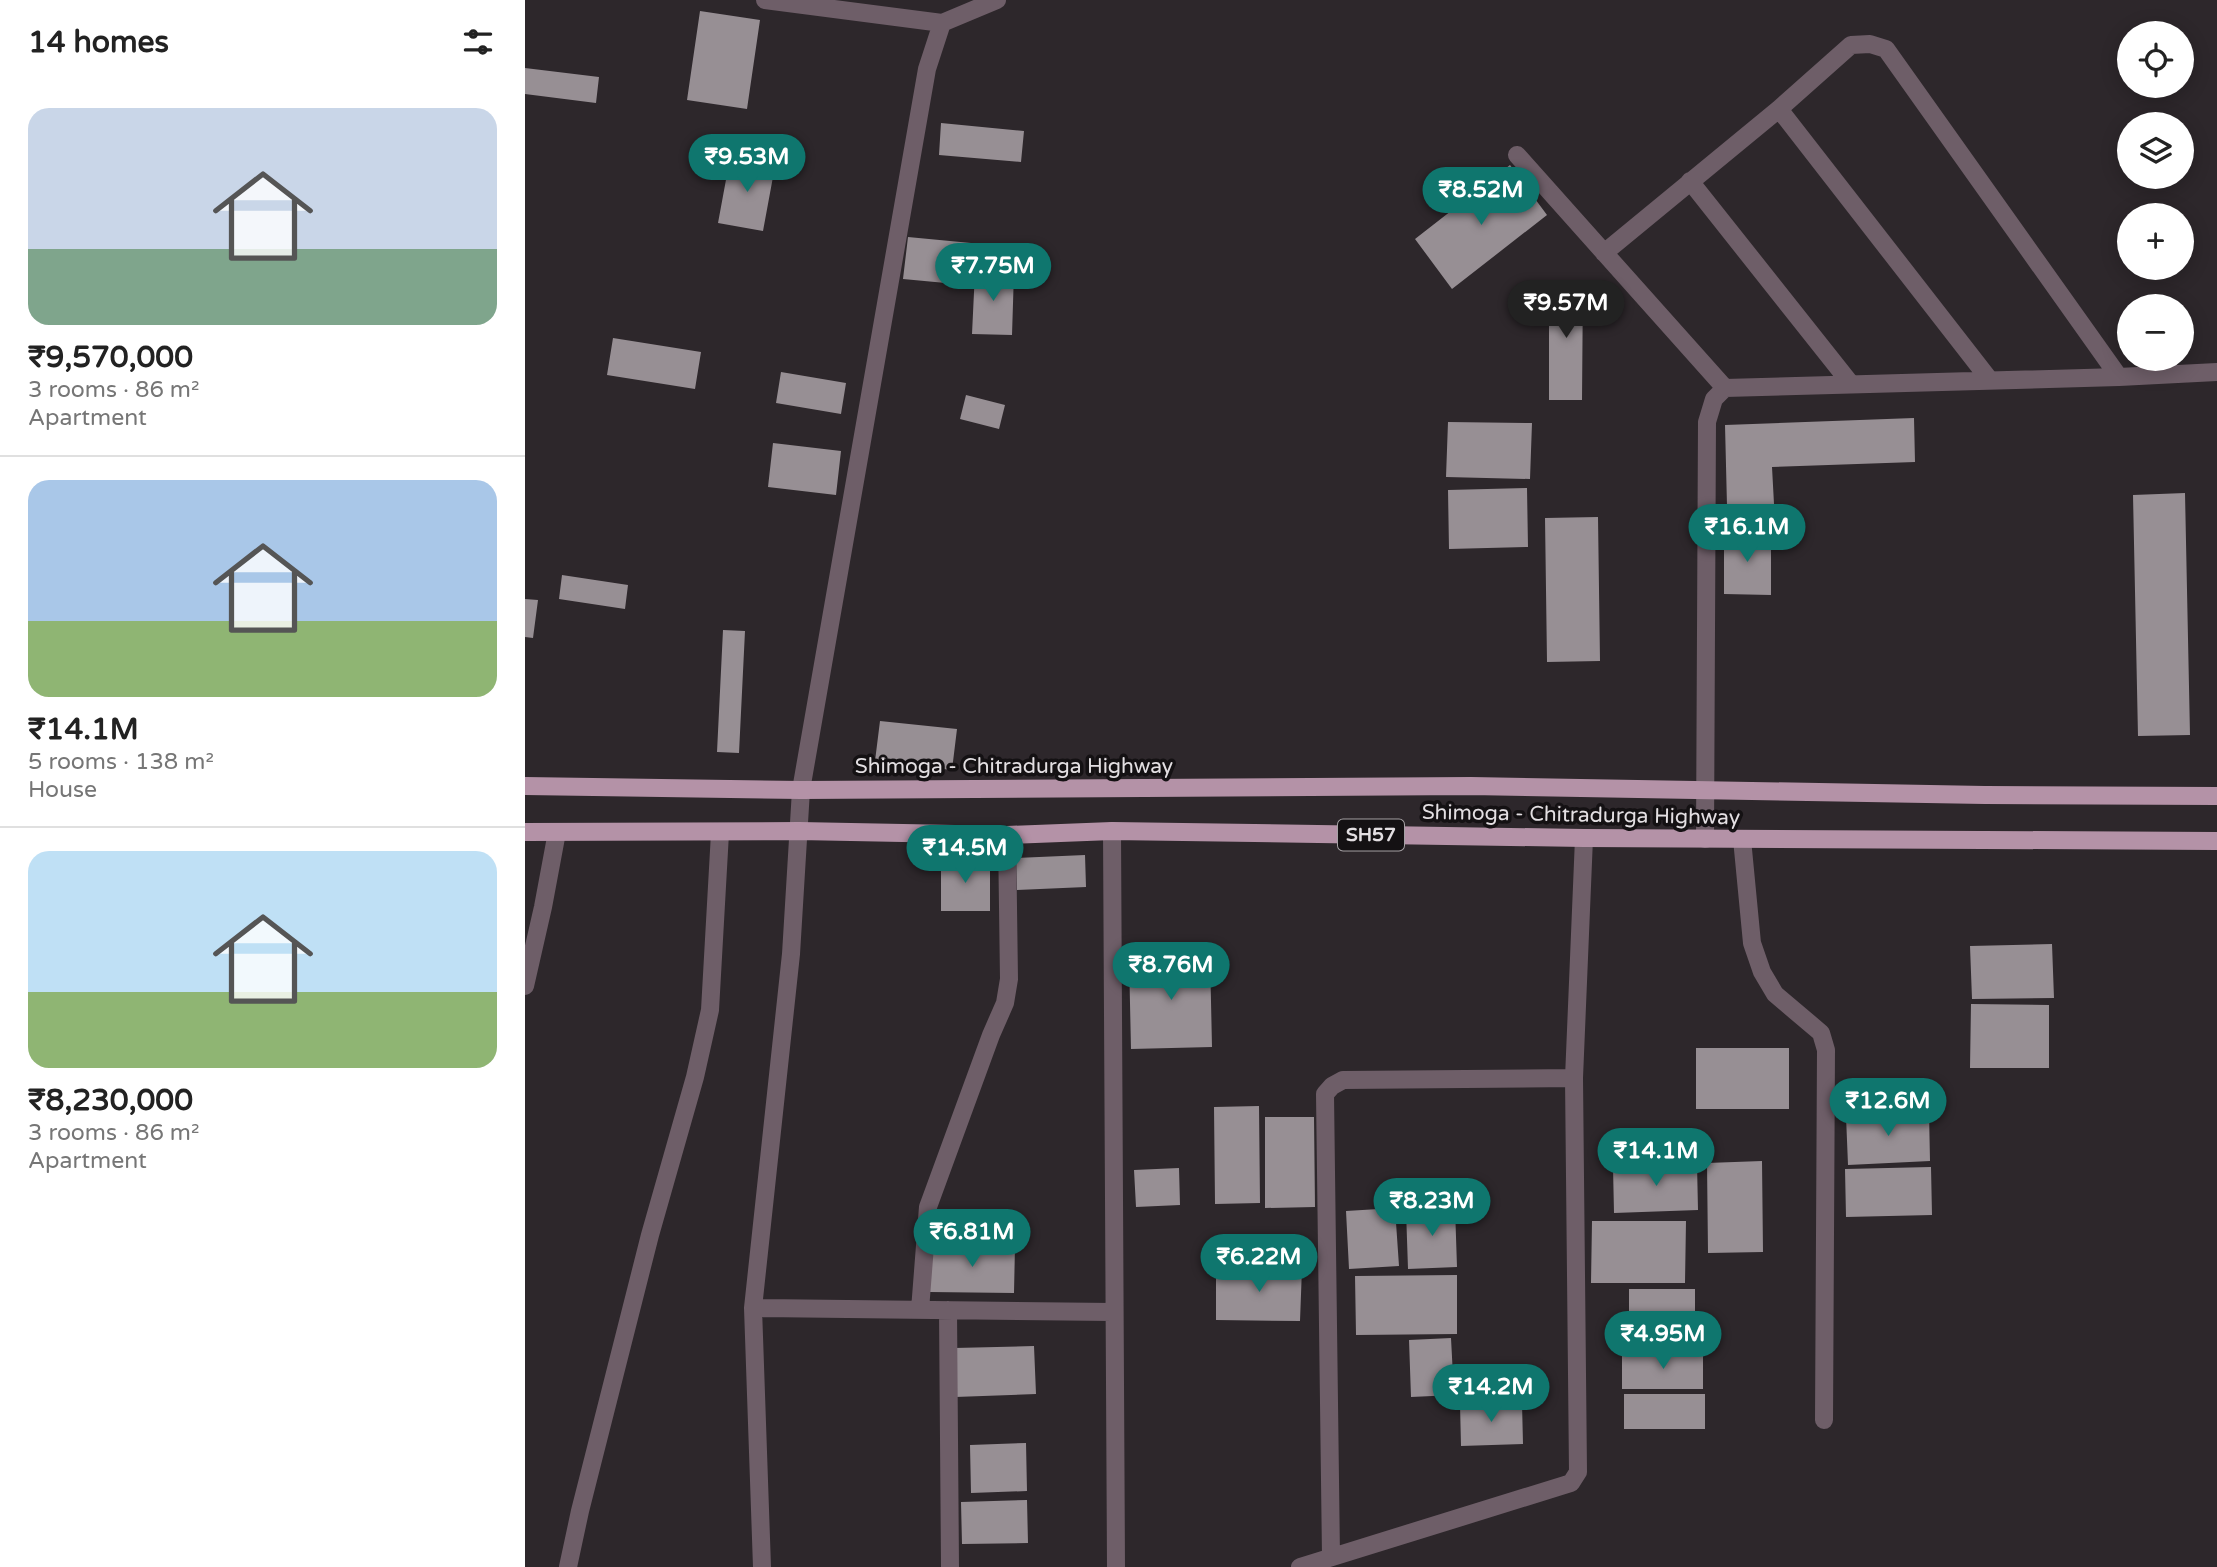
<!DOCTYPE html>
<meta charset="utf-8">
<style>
:root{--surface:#fff;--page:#f6f6f6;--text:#222;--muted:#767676;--line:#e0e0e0;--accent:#0f766e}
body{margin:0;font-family:"Varela Round",sans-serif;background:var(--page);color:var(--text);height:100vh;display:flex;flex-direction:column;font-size:26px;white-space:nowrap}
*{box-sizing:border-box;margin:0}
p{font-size:23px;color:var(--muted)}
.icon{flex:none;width:38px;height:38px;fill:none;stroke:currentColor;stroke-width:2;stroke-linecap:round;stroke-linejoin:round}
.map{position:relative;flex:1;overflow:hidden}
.drawer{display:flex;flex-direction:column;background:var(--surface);width:525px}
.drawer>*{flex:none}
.buttons{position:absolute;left:1592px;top:21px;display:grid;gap:14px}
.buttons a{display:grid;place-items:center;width:77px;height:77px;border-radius:50%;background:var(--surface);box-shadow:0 4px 18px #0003;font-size:35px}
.price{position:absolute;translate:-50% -60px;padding:0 16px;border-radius:24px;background:var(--accent);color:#fff;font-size:23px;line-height:46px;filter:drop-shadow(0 2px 4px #0008)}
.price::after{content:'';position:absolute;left:50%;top:42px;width:21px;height:16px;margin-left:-10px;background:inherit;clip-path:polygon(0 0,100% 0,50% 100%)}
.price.on{background:#222;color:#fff}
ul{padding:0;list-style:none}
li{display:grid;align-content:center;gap:14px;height:371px;padding:0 28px}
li+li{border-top:2px solid var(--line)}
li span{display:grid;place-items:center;height:217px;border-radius:21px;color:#555}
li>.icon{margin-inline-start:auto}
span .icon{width:126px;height:126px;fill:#fffc;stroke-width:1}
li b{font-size:30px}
h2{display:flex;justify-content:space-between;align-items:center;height:84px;padding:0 28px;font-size:30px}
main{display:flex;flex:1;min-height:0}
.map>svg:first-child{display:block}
.building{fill:#978f94}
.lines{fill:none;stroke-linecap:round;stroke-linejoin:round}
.street{stroke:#6e5e68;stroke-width:18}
.primary{stroke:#b492a7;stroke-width:18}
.labels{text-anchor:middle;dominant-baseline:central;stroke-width:7;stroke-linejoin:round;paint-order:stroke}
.shield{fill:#141113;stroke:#a5a1a4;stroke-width:2}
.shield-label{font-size:19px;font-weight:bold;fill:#e3dfe2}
.street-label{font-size:21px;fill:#e3dfe2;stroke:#141113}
</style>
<main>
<section class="drawer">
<h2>14 homes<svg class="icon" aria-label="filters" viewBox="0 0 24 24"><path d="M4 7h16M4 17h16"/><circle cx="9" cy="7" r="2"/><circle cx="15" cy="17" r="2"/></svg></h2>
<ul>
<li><span style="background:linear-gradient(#c9d6e8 65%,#7fa58c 0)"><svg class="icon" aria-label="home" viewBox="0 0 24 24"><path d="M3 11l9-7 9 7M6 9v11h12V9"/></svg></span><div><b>₹9,570,000</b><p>3 rooms · 86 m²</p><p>Apartment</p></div></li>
<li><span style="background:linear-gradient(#a9c7e8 65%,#8fb573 0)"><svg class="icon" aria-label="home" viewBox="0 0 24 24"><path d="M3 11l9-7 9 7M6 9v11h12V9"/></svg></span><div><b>₹14.1M</b><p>5 rooms · 138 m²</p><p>House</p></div></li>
<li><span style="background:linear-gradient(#bfe0f5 65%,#8fb573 0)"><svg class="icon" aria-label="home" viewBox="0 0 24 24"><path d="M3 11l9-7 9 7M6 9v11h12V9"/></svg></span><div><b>₹8,230,000</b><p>3 rooms · 86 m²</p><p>Apartment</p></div></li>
</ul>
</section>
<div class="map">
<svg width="1692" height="1567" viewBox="0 0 1692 1567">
<rect width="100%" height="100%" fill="#2d272b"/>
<path class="building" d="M175,11l60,9 -13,89 -60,-9z
M0,68l74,9 -3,26 -71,-9z
M416,123l83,8 -3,31 -82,-7z
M205,158l45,8 -12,65 -45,-8z
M985,165l37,50 -95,74 -37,-50z
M383,237l63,6 -4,42 -64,-6z
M450,271l39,1 -2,63 -40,-1z
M1024,280h34l-1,120h-33z
M88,338l88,14 -6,37 -88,-14z
M256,372l65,11 -5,31 -65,-11z
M441,395l39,10 -6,24 -39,-10z
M1389,418l1,44 -143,5 2,37 -47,2 -2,-81z
M923,422l84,1 -2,56 -84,-2z
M248,443l68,8 -5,44 -68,-8z
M1002,488l1,59 -79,2 -1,-59z
M1660,493l5,242 -52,1 -5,-241z
M1073,517l2,144 -53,1 -2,-144z
M1199,534l47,1v60l-47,-1z
M37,575l66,10 -3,24 -66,-10z
M0,599l13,1 -5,38 -8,-1z
M198,630l22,1 -6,122 -22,-1z
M355,721l77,8 -5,41 -77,-9z
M560,855l1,32 -69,3 -1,-32z
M416,859h49v52h-49z
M1527,944l2,54 -82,1 -2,-53z
M685,955l2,92 -81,2 -2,-91z
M1446,1004l78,1v63h-79z
M1171,1048h93v61h-93z
M734,1106l1,97 -45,1 -1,-97z
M1404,1112l1,49 -82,4 -2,-49z
M740,1117h49l1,90 -50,1z
M1237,1161l1,91 -55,1 -1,-90z
M1172,1164l1,46 -84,3 -1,-46z
M1406,1167l1,48 -86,2 -1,-48z
M654,1168l1,37 -44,2 -2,-37z
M930,1207l2,60 -49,2 -2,-59z
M870,1208l4,58 -50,3 -3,-58z
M1067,1221h94l-1,62h-94z
M405,1246h85l-1,47 -84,-1z
M691,1267l86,1 -2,53 -84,-1z
M932,1275v59l-101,1 -1,-59z
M1104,1289h66v56h-66z
M926,1338l3,57 -43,2 -2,-57z
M509,1346l2,48 -81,3 -1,-49z
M1097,1354h81v35h-81z
M1099,1394h81v35h-81z
M997,1403l1,41 -62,2 -1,-42z
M501,1443l1,48 -56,2 -1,-48z
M502,1500l1,43 -66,1 -1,-42z"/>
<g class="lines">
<path class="street" d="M240,0l177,23
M1254,109l210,270
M992,155l208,233
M1165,181l161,203
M1079,253l175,-144 72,-64 19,-1 16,5 233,328
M587,831l4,736
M1180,839l2,-417 7,-23 11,-11 394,-11 98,-5
M1217,839l10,104 10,29 13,22 46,39 5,17 -2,370
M0,986l18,-79 14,-75
M228,1308l360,4
M395,1310l8,-103 63,-172 14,-32 4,-24 -2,-144
M423,1310l2,257
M806,1557l-6,-463 7,-8 11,-6 231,-2
M43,1567l12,-56 70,-276 45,-158 15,-67 10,-177
M237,1567l-9,-259 38,-354 10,-164 126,-721 15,-46 55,-23
M775,1567l271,-84 7,-11 -4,-394 10,-240"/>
<path class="primary" d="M0,786l276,4 670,-4 514,9 232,1
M0,832l274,-1 208,4 105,-4 472,7 633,3"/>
</g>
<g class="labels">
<rect class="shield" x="813" y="819.5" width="66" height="31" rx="5"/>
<g class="shield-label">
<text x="846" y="835">SH57</text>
</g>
<g class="street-label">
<text x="489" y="766">Shimoga - Chitradurga Highway</text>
<text transform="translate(1056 815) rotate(1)">Shimoga - Chitradurga Highway</text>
</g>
</g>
</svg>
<div class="buttons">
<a><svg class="icon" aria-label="locate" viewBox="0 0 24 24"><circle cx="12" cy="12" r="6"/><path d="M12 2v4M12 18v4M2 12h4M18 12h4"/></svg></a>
<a><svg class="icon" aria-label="layers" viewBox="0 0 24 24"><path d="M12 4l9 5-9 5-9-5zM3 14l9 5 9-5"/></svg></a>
<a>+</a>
<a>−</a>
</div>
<b class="price" style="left:222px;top:194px">₹9.53M</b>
<b class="price" style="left:956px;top:227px">₹8.52M</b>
<b class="price" style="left:468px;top:303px">₹7.75M</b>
<b class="price on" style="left:1041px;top:340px">₹9.57M</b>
<b class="price" style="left:1222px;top:564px">₹16.1M</b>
<b class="price" style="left:440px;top:885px">₹14.5M</b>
<b class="price" style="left:646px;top:1002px">₹8.76M</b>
<b class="price" style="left:1363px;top:1138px">₹12.6M</b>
<b class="price" style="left:1131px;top:1188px">₹14.1M</b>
<b class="price" style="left:907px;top:1238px">₹8.23M</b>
<b class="price" style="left:447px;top:1269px">₹6.81M</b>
<b class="price" style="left:734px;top:1294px">₹6.22M</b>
<b class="price" style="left:1138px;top:1371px">₹4.95M</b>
<b class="price" style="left:966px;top:1424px">₹14.2M</b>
</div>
</main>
